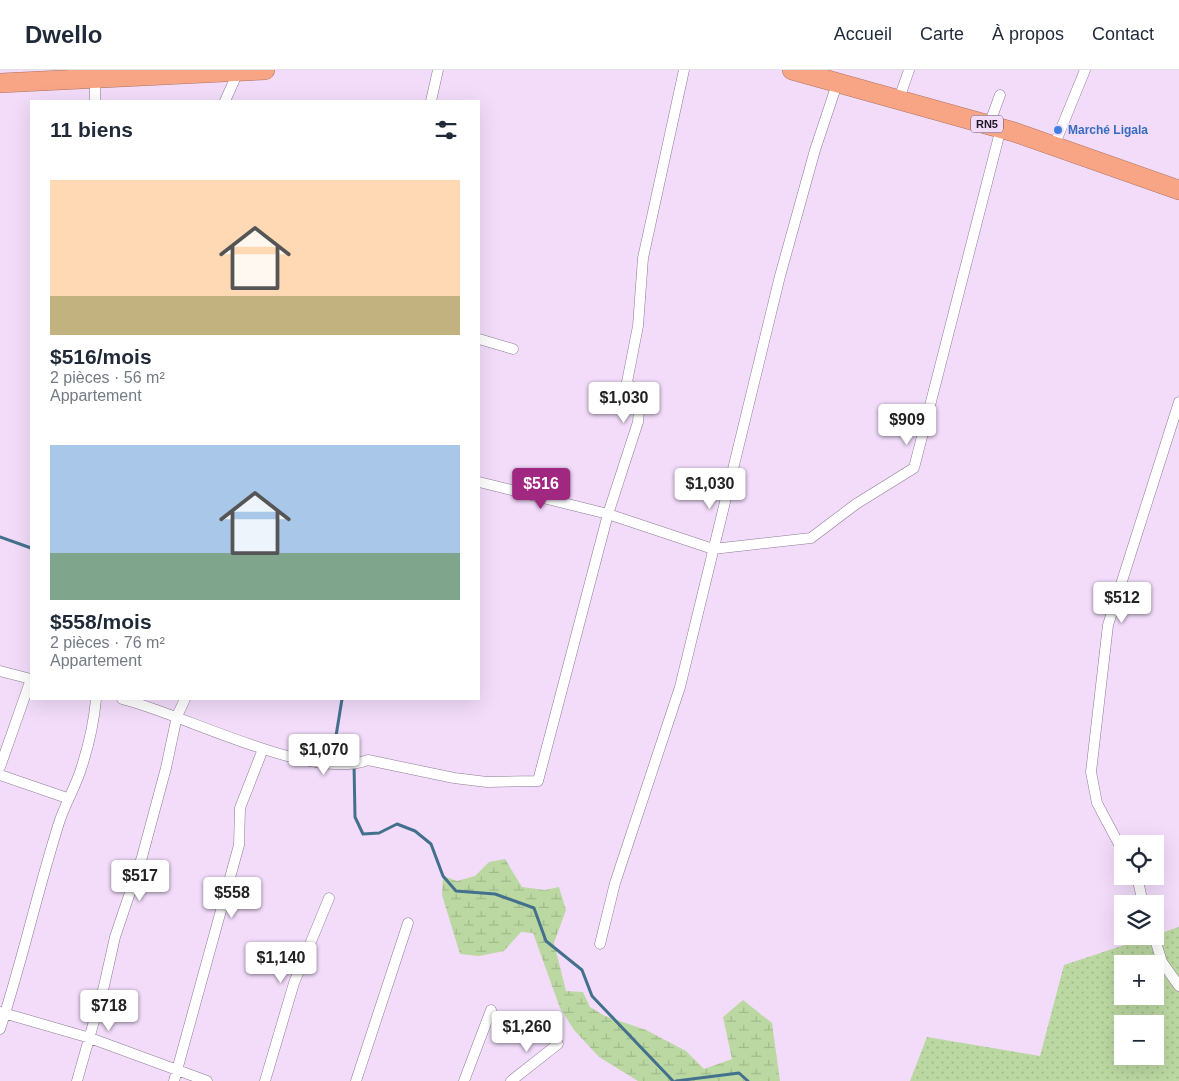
<!DOCTYPE html>
<html lang="fr">
<meta charset="utf-8">
<style>
:root{--surface:#fff;--page:#f6f6f7;--text:#1f2937;--muted:#747a83;--line:#e0e1e3;--accent:#a02881}
body{margin:0;font-family:Helvetica,sans-serif;background:var(--page);color:var(--text);height:100vh;display:flex;flex-direction:column;font-size:19px;white-space:nowrap}
*{box-sizing:border-box;margin:0}
p{font-size:16px;color:var(--muted)}
.icon{flex:none;width:28px;height:28px;fill:none;stroke:currentColor;stroke-width:2;stroke-linecap:round;stroke-linejoin:round}
.map{position:relative;flex:1;overflow:hidden}
.panel{position:absolute;left:30px;top:30px;width:450px;height:600px;display:flex;flex-direction:column;background:var(--surface);border-radius:0px;box-shadow:0 5px 20px #0002}
.panel>*{flex:none}
.tools{position:absolute;left:1114px;top:765px;display:grid;gap:10px}
.tools a{display:grid;place-items:center;width:50px;height:50px;border-radius:0px;background:var(--surface);box-shadow:0 5px 20px #0002;font-size:25px}
.price{position:absolute;translate:-50% -42px;padding:0 11px;border-radius:5px;background:#fff;color:#222;font-size:16px;line-height:32px;filter:drop-shadow(0 1px 2px #0008)}
.price::after{content:'';position:absolute;left:50%;top:30px;width:15px;height:11px;margin-left:-8px;background:inherit;clip-path:polygon(0 0,100% 0,50% 100%)}
.price.active{background:var(--accent);color:#fff}
ul{padding:0;list-style:none}
li{display:grid;align-content:center;gap:10px;height:265px;padding:0 20px}
li span{display:grid;place-items:center;height:155px;border-radius:0px;color:#555}
li>.icon{margin-inline-start:auto}
span .icon{width:90px;height:90px;fill:#fffc;stroke-width:1}
li b{font-size:21px}
h2{display:flex;justify-content:space-between;align-items:center;height:60px;padding:0 20px;font-size:21px}
header{display:flex;align-items:center;gap:30px;box-sizing:border-box;height:70px;padding:0 25px;background:var(--surface);border-bottom:1px solid var(--line)}
header strong{font-size:24px}
nav{display:flex;gap:28px;margin-inline-start:auto;font-size:18px}
.map>svg:first-child{display:block}
.grass{fill:url(#grass-dots);fill-rule:evenodd}
.wetland{fill:url(#wetland-marsh)}
.lines{fill:none;stroke-linecap:round;stroke-linejoin:round}
.stream{stroke:#43718d;stroke-width:3}
.street-casing{stroke:#8d7a94;stroke-width:11}
.highway-casing{stroke:#ac7362;stroke-width:20}
.street{stroke:#fff;stroke-width:10}
.highway{stroke:#f8a585;stroke-width:19}
.shop-dot{fill:#3f7fe0;stroke:#f2dcfa;stroke-width:2}
.labels{text-anchor:middle;dominant-baseline:central;stroke-width:4;stroke-linejoin:round;paint-order:stroke}
.shield{fill:#f2dcfa;stroke:#5e5263;stroke-width:1}
.shield-label{font-size:11px;font-weight:bold;fill:#1f1722}
.shop-label{font-size:12px;font-weight:bold;fill:#366cbe;stroke:#f2dcfa;text-anchor:start}
</style>
<header>
<strong>Dwello</strong>
<nav><a>Accueil</a><a>Carte</a><a>À propos</a><a>Contact</a></nav>
</header>
<div class="map">
<svg width="1179" height="1011" viewBox="0 0 1179 1011">
<defs>
<pattern id="grass-dots" width="8" height="8" patternUnits="userSpaceOnUse" patternTransform="scale(1.25)"><rect width="8" height="8" fill="#bcd8a2"/><path d="M2 2h.1M6 6h.1" fill="none" stroke="#a1b98b" stroke-width="1.8" stroke-linecap="round"/></pattern>
<pattern id="wetland-marsh" width="20" height="14" patternUnits="userSpaceOnUse" patternTransform="scale(1.25)"><rect width="20" height="14" fill="#bcd8a2"/><path d="M1 5h8M5 5V1M11 12h8M15 12V8" fill="none" stroke="#a1b98b"/></pattern>
</defs>
<rect width="100%" height="100%" fill="#f2dcfa"/>
<path class="grass" d="M1179,857v154h-269l17,-44 113,19 24,-91zM1122,894h33v32h-33zM1122,954h33v32h-33z"/>
<path class="wetland" d="M505,789l17,28 23,3 14,-3 7,23 -12,33 12,48 17,1 7,15 15,9 41,14 40,21 18,18 28,-10 -9,-42 20,-17 29,23 8,58h-142l-39,-24 -25,-27 -14,-22 -27,-75 -12,-1 -17,19 -25,5 -19,-2 -18,-59 1,-19 14,5 18,-5 14,-14z"/>
<g class="lines">
<path class="stream" d="M0,467l31,11
M342,629l-6,37 18,28 1,53 8,17 16,-1 18,-9 18,7 16,13 12,32 13,15 39,3 39,14 12,33 36,29 10,26 81,85
M676,1011l63,-8 9,8"/>
<g class="street-casing">
<path id="street" d="M899,29l10,-29
M95,31v-24
M225,31l13,-29
M431,31l7,-31
M989,55l11,-30
M1054,76l31,-76
M479,269l34,10
M479,412l129,32 105,35 98,-11 45,-34 58,-36 87,-340
M0,601l31,8
M122,629c62,15 188,83 246,61l86,18 33,4 51,-1 70,-267 30,-92 2,-24 -13,-16 11,-56 5,-68 41,-188
M0,697l31,-88
M0,705l67,23
M1122,780l-25,-47 -6,-31 17,-147 71,-223
M1137,806l6,28
M1154,866l8,26 17,24
M600,874l15,-61 65,-196 100,-411 35,-126 23,-69
M0,942l90,26 117,43
M0,959c22,-67 37,-136 58,-203 6,-21 18,-39 24,-60 7,-22 12,-44 14,-67
M77,1011l27,-95 11,-49 27,-80 24,-89 11,-52 8,-17
M174,1011l65,-236 1,-37 23,-59
M265,1011l29,-98 35,-85
M356,1011l52,-158
M464,1011l27,-71
M511,1011l47,-37"/>
</g>
<g class="highway-casing">
<path id="highway" d="M792,0l222,62 165,58
M0,13l265,-13"/>
</g>
<use href="#street" class="street"/>
<use href="#highway" class="highway"/>
</g>
<circle class="shop-dot" cx="1058" cy="60" r="5"/>
<g class="labels">
<rect class="shield" x="971" y="45.5" width="32" height="17" rx="4"/>
<g class="shield-label">
<text x="987" y="54">RN5</text>
</g>
<g class="shop-label">
<text x="1068" y="60">Marché Ligala</text>
</g>
</g>
</svg>
<div class="tools">
<a><svg class="icon" aria-label="locate" viewBox="0 0 24 24"><circle cx="12" cy="12" r="6"/><path d="M12 2v4M12 18v4M2 12h4M18 12h4"/></svg></a>
<a><svg class="icon" aria-label="layers" viewBox="0 0 24 24"><path d="M12 4l9 5-9 5-9-5zM3 14l9 5 9-5"/></svg></a>
<a>+</a>
<a>−</a>
</div>
<b class="price" style="left:624px;top:354px">$1,030</b>
<b class="price" style="left:907px;top:376px">$909</b>
<b class="price active" style="left:541px;top:440px">$516</b>
<b class="price" style="left:710px;top:440px">$1,030</b>
<b class="price" style="left:1122px;top:554px">$512</b>
<b class="price" style="left:324px;top:706px">$1,070</b>
<b class="price" style="left:140px;top:832px">$517</b>
<b class="price" style="left:232px;top:849px">$558</b>
<b class="price" style="left:281px;top:914px">$1,140</b>
<b class="price" style="left:109px;top:962px">$718</b>
<b class="price" style="left:527px;top:983px">$1,260</b>
<section class="panel">
<h2>11 biens<svg class="icon" aria-label="filters" viewBox="0 0 24 24"><path d="M4 7h16M4 17h16"/><circle cx="9" cy="7" r="2"/><circle cx="15" cy="17" r="2"/></svg></h2>
<ul>
<li><span style="background:linear-gradient(#ffd9b3 75%,#c2b280 0)"><svg class="icon" aria-label="home" viewBox="0 0 24 24"><path d="M3 11l9-7 9 7M6 9v11h12V9"/></svg></span><div><b>$516/mois</b><p>2 pièces · 56 m²</p><p>Appartement</p></div></li>
<li><span style="background:linear-gradient(#a9c7e8 70%,#7fa58c 0)"><svg class="icon" aria-label="home" viewBox="0 0 24 24"><path d="M3 11l9-7 9 7M6 9v11h12V9"/></svg></span><div><b>$558/mois</b><p>2 pièces · 76 m²</p><p>Appartement</p></div></li>
</ul>
</section>
</div>
